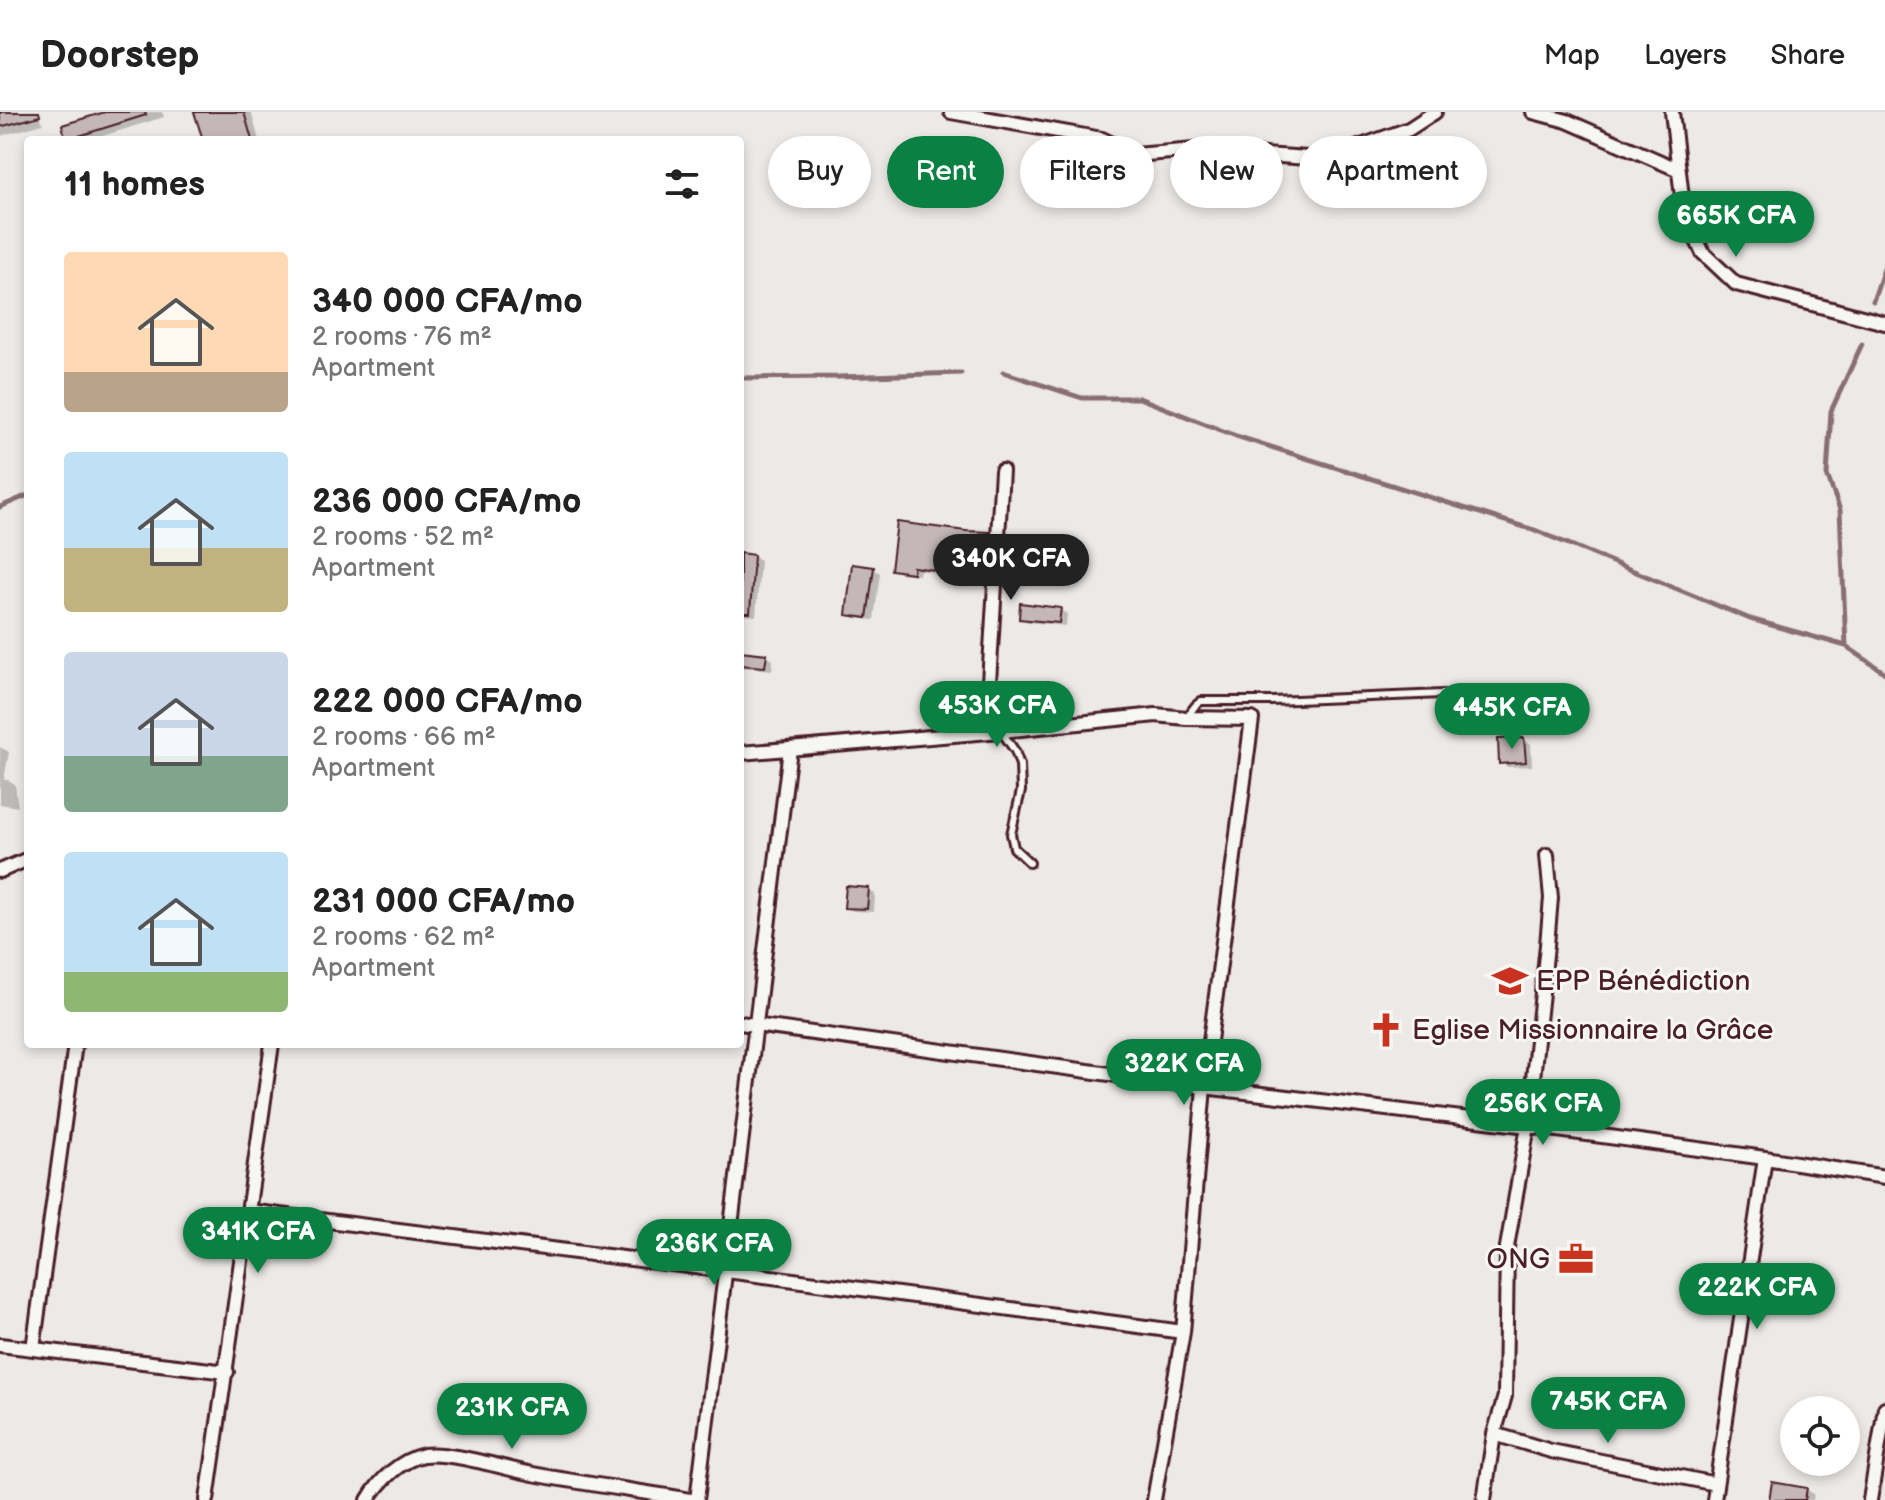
<!DOCTYPE html>
<meta charset="utf-8">
<style>
:root{--surface:#fff;--page:#f6f6f6;--text:#222;--muted:#767676;--line:#e0e0e0;--accent:#0b8043}
body{margin:0;font-family:"Balsamiq Sans",sans-serif;background:var(--page);color:var(--text);height:100vh;display:flex;flex-direction:column;font-size:30px;white-space:nowrap}
*{box-sizing:border-box;margin:0}
p{font-size:26px;color:var(--muted)}
.icon{flex:none;width:44px;height:44px;fill:none;stroke:currentColor;stroke-width:2;stroke-linecap:round;stroke-linejoin:round}
.map{position:relative;flex:1;overflow:hidden}
.drawer{position:absolute;left:24px;top:24px;width:720px;height:912px;display:flex;flex-direction:column;background:var(--surface);border-radius:8px;box-shadow:0 4px 12px #0003}
.drawer>*{flex:none}
.guide{position:absolute;left:768px;top:24px;width:760px;height:72px;display:flex;gap:16px}
.fabs{position:absolute;left:1780px;top:1284px;display:grid;gap:16px}
.fabs a{display:grid;place-items:center;width:80px;height:80px;border-radius:50%;background:var(--surface);box-shadow:0 4px 12px #0003;font-size:40px}
.price{position:absolute;translate:-50% -68px;padding:0 18px;border-radius:28px;background:var(--accent);color:#fff;font-size:26px;line-height:52px;filter:drop-shadow(0 2px 4px #0008)}
.price::after{content:'';position:absolute;left:50%;top:48px;width:24px;height:18px;margin-left:-12px;background:inherit;clip-path:polygon(0 0,100% 0,50% 100%)}
.price.current{background:#222;color:#fff}
ul{padding:0;list-style:none}
li{display:flex;align-items:center;gap:24px;height:200px;padding:0 40px}
li span{display:grid;place-items:center;flex:none;width:224px;height:160px;border-radius:8px;color:#555}
li>.icon{margin-inline-start:auto}
span .icon{width:96px;height:96px;fill:#fffc;stroke-width:1}
li b{font-size:34px}
h2{display:flex;justify-content:space-between;align-items:center;height:96px;padding:0 40px;font-size:34px}
.pill{padding:0 28px;border-radius:36px;background:var(--surface);box-shadow:0 4px 12px #0003;font-size:28px;line-height:72px}
.pill.current{background:var(--accent);color:#fff}
header{display:flex;align-items:center;gap:48px;box-sizing:border-box;height:112px;padding:0 40px;background:var(--surface);border-bottom:2px solid var(--line)}
header strong{font-size:38px}
nav{display:flex;gap:44px;margin-inline-start:auto;font-size:28px}
.map>svg:first-child{display:block}
.shadow{fill:#0003}
.lines{fill:none;stroke-linecap:round;stroke-linejoin:round}
.stream{stroke:#886e73;stroke-width:5}
.building{fill:#c4b7b7;stroke:#4a1f2b;stroke-width:2}
.service-casing{stroke:#4a1f2b;stroke-width:12}
.minor-casing{stroke:#4a1f2b;stroke-width:18}
.service{stroke:#f6f6f2;stroke-width:6}
.minor{stroke:#f6f6f2;stroke-width:12}
.labels{text-anchor:middle;dominant-baseline:central;stroke-width:6;stroke-linejoin:round;paint-order:stroke}
.poi-label{font-size:28px;fill:#4a1f2b;stroke:#f6f6f2;text-anchor:start}
</style>
<header>
<strong>Doorstep</strong>
<nav><a>Map</a><a>Layers</a><a>Share</a></nav>
</header>
<div class="map">
<svg width="1885" height="1388" viewBox="0 0 1885 1388">
<rect width="100%" height="100%" fill="#ece9e6"/>
<filter id="ink" filterUnits="userSpaceOnUse"><feTurbulence type="fractalNoise" baseFrequency=".0125" numOctaves="2"/><feDisplacementMap in="SourceGraphic" scale="16" xChannelSelector="R" yChannelSelector="G"/><feConvolveMatrix kernelMatrix="1 2 1 2 8 2 1 2 1" color-interpolation-filters="sRGB"/></filter>
<g filter="url(#ink)">
<path class="shadow" d="M7,0h31l5,12 -43,12v-22z
M112,0h50l2,5 -74,23h-19l-3,-2z
M197,0h54l8,28h-54z
M425,22l7,4 3,2h-15z
M989,422l6,4v9l-20,-1 -1,35h-10l-7,-4v-2l-37,-5 -1,5 -20,-2 -6,-4z
M740,443l14,1 6,4 -4,56 -16,-1z
M873,457l7,4 -6,47 -19,-2 -7,-4z
M1060,498l7,4 -1,12 -38,-4 -7,-4z
M740,541l26,3 7,4 -1,10 -32,-3z
M1524,628l7,4 1,22 -24,1 -7,-4z
M0,635l9,5 -5,28h4l7,4 3,23 -18,-3z
M868,778l7,4 -1,18 -21,-1 -7,-4z
M1807,1378l7,4 -1,6h-42z"/>
<g class="lines">
<path class="stream" d="M1873,189l12,-35
M1003,260l79,26h57l97,38 301,95 213,88 96,27 39,27
M740,266l99,-1 122,-4
M0,395l28,-12
M1846,534l-6,-136 -13,-35 4,-64 31,-67"/>
</g>
<path class="building" d="M0,0h39l1,4 -40,11z
M105,0h40l1,3 -80,25 -4,-15z
M194,0h50l8,28h-49z
M897,410l69,9 23,1 -1,13 -19,-2 -1,35h-13v-5l-42,-6v6l-22,-3z
M740,441l14,2 -4,58h-10z
M852,452l22,3 -7,51 -21,-3z
M1020,491l41,5 -2,15 -40,-4z
M740,539l27,3 -2,13 -25,-2z
M1524,626l2,24 -27,2 -1,-25z
M846,774l23,2 -2,21 -23,-1z
M1772,1370l35,6 -2,12h-36z"/>
<g class="lines">
<g class="service-casing">
<path id="service" d="M1186,606l9,-12 6,-5h71l171,-7
M1001,619l14,20 5,14 1,26 -10,43 3,14 16,15"/>
</g>
<g class="minor-casing">
<path id="minor" d="M951,0l151,27 33,16 60,-5 113,8 45,-9 56,-20 26,-17
M1533,0l34,9 112,49
M1672,0l12,102 19,39 33,31 149,39
M986,619l16,-260
M740,641l261,-22 155,-16 30,3 66,1 -48,368 -21,245 -29,168
M0,759l28,-12
M740,911l464,64 324,39 237,32 120,19
M248,1099l479,60 456,61
M0,1233l227,27
M33,1237l42,-305
M1494,1322l57,17 165,33
M207,1388l65,-456
M368,1388c12,-20 32,-40 56,-45 24,-4 83,14 109,19 53,10 106,17 158,26
M697,1388l93,-751
M1484,1388l10,-66 11,-38 2,-149 21,-121 19,-181 4,-47 -4,-43
M1714,1388l51,-342
M1870,1388l15,-92"/>
</g>
<use href="#service" class="service"/>
<use href="#minor" class="minor"/>
</g>
</g>
<defs>
<g id="school-bare" transform="scale(2.76)"><path d="M0-5L7-2L0 1L-7-2ZM-4 1L0 2.5L4 1V4Q0 6-4 4Z" fill="#c8321e" stroke="#f6f6f2" stroke-width="2.5" paint-order="stroke"/></g>
<g id="church-bare" transform="scale(2.76)"><path d="M-1.2-6h2.4v3.5h3.3v2.4h-3.3V6h-2.4V-.1h-3.3v-2.4h3.3Z" fill="#c8321e" stroke="#f6f6f2" stroke-width="2.5" paint-order="stroke"/></g>
<g id="office-bare" transform="scale(2.76)"><path d="M-6-3h4V-5.5h4V-3h4V5H-6ZM-1-4.5V-3h2v-1.5ZM-6 0V1H6V0Z" fill="#c8321e" stroke="#f6f6f2" stroke-width="2.5" paint-order="stroke"/></g>
</defs>
<g fill-rule="evenodd">
<use href="#school-bare" x="1510" y="869"/>
<use href="#church-bare" x="1386" y="918"/>
<use href="#office-bare" x="1576" y="1147"/>
</g>
<g class="labels">
<g class="poi-label">
<text x="1536" y="869">EPP Bénédiction</text>
<text x="1412" y="918">Eglise Missionnaire la Grâce</text>
<text x="1550" y="1147" text-anchor="end">ONG</text>
</g>
</g>
</svg>
<div class="fabs">
<a><svg class="icon" aria-label="locate" viewBox="0 0 24 24"><circle cx="12" cy="12" r="6"/><path d="M12 2v4M12 18v4M2 12h4M18 12h4"/></svg></a>
</div>
<b class="price" style="left:1736px;top:147px">665K CFA</b>
<b class="price current" style="left:1011px;top:490px">340K CFA</b>
<b class="price" style="left:997px;top:637px">453K CFA</b>
<b class="price" style="left:1512px;top:639px">445K CFA</b>
<b class="price" style="left:1184px;top:995px">322K CFA</b>
<b class="price" style="left:1543px;top:1035px">256K CFA</b>
<b class="price" style="left:258px;top:1163px">341K CFA</b>
<b class="price" style="left:714px;top:1175px">236K CFA</b>
<b class="price" style="left:1757px;top:1219px">222K CFA</b>
<b class="price" style="left:1608px;top:1333px">745K CFA</b>
<b class="price" style="left:512px;top:1339px">231K CFA</b>
<div class="guide">
<a class="pill">Buy</a>
<a class="pill current">Rent</a>
<a class="pill">Filters</a>
<a class="pill">New</a>
<a class="pill">Apartment</a>
</div>
<section class="drawer">
<h2>11 homes<svg class="icon" aria-label="filters" viewBox="0 0 24 24"><path d="M4 7h16M4 17h16"/><circle cx="9" cy="7" r="2"/><circle cx="15" cy="17" r="2"/></svg></h2>
<ul>
<li><span style="background:linear-gradient(#ffd9b3 75%,#b9a48a 0)"><svg class="icon" aria-label="home" viewBox="0 0 24 24"><path d="M3 11l9-7 9 7M6 9v11h12V9"/></svg></span><div><b>340 000 CFA/mo</b><p>2 rooms · 76 m²</p><p>Apartment</p></div></li>
<li><span style="background:linear-gradient(#bfe0f5 60%,#c2b280 0)"><svg class="icon" aria-label="home" viewBox="0 0 24 24"><path d="M3 11l9-7 9 7M6 9v11h12V9"/></svg></span><div><b>236 000 CFA/mo</b><p>2 rooms · 52 m²</p><p>Apartment</p></div></li>
<li><span style="background:linear-gradient(#c9d6e8 65%,#7fa58c 0)"><svg class="icon" aria-label="home" viewBox="0 0 24 24"><path d="M3 11l9-7 9 7M6 9v11h12V9"/></svg></span><div><b>222 000 CFA/mo</b><p>2 rooms · 66 m²</p><p>Apartment</p></div></li>
<li><span style="background:linear-gradient(#bfe0f5 75%,#8fb573 0)"><svg class="icon" aria-label="home" viewBox="0 0 24 24"><path d="M3 11l9-7 9 7M6 9v11h12V9"/></svg></span><div><b>231 000 CFA/mo</b><p>2 rooms · 62 m²</p><p>Apartment</p></div></li>
</ul>
</section>
</div>
